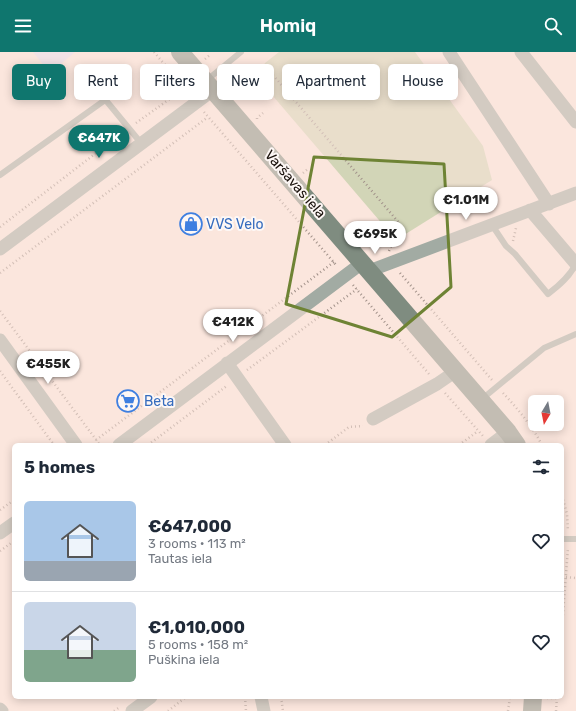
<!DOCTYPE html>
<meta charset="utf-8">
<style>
:root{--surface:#fff;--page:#f2f2f3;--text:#1f2937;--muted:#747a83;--line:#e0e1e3;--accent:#0f766e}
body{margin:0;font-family:Rubik,sans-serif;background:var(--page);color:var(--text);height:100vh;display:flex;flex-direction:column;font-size:15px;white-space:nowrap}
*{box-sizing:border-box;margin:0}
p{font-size:13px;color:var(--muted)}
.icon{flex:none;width:22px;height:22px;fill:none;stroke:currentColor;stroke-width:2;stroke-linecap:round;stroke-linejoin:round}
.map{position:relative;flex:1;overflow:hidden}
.drawer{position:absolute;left:12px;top:391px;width:552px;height:256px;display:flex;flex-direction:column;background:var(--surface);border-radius:6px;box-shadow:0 2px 10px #0003}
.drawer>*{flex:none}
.top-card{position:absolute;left:12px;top:12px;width:552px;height:36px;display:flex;gap:8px}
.needle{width:26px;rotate:190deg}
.fabs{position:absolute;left:528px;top:343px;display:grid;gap:8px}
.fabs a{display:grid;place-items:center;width:36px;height:36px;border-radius:6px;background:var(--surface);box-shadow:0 2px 10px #0003;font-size:20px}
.price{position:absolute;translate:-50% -34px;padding:0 9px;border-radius:14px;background:#fff;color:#222;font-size:13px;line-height:26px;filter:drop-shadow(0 1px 2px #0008)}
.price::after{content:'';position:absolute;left:50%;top:24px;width:12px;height:9px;margin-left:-6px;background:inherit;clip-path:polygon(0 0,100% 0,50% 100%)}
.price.on{background:var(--accent);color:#fff}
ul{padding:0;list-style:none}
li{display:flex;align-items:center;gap:12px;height:100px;padding:0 12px}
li+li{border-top:1px solid var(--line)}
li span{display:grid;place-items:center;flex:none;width:112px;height:80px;border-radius:6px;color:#555}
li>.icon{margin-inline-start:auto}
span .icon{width:48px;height:48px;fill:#fffc;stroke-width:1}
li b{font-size:17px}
h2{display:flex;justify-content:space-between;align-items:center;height:48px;padding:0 12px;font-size:17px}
.chip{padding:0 14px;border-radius:6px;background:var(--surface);box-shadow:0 2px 10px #0003;font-size:14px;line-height:36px}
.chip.on{background:var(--accent);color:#fff}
header{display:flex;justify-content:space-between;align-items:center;height:52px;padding:0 12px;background:var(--accent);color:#fff;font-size:18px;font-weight:600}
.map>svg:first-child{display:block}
.education{fill:#e5ddf2}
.green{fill:#d2d5b7}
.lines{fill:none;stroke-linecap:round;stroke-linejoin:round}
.path{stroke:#a19189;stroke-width:2.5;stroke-dasharray:1 3;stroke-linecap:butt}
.lane{stroke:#a2aba3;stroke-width:6}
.street{stroke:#a2aba3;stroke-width:13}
.secondary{stroke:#7f8c80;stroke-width:18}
.marked{fill:none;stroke:#6e8334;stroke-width:3;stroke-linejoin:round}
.labels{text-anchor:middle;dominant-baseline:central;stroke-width:4;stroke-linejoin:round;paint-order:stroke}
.street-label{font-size:14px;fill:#19110c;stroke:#fdf7f5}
.shop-label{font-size:14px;fill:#366cbe;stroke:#fdf7f5;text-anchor:start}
</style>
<header><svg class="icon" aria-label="menu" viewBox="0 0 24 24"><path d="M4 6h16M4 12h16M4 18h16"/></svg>Homiq<svg class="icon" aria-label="search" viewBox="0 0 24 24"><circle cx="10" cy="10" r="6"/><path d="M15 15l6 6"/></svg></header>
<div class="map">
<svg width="576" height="659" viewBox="0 0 576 659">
<rect width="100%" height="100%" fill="#fbe6dd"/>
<path class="education" d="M33,0h42l-25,21z"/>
<path class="green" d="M279,0h136l68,94 9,34 -96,60 -141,-165 6,-5 4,-7z"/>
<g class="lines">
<path class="path" d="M154,0l35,41
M205,7l6,-5
M238,32l22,-17 7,1 133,156 -11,27
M204,60l133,154
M257,67v-1l6,-5
M136,71l49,-35
M303,121l6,-5
M0,175l122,-94
M351,175l5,-5
M513,189l3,-13
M366,191h2l4,-3
M0,221l208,-156
M400,221l92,107
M353,233l76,89
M0,259l100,134
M247,318l110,-81
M0,319l54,74
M445,341l38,43
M503,341c15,16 29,33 39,52
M96,388l238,-178
M148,393l80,-60
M325,393l24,-18 14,-1
M459,393l19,-14
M562,444l5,18 1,17
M0,458l14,-10
M0,499l14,-10
M566,525l10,1
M562,575l6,-79
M245,645l1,14
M281,645l2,14
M547,646h10
M114,659l6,-4
M168,659l18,-14
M508,659l2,-14
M556,659l1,-14"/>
<path class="lane" d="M81,18l60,73
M207,28l34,-28
M0,123l105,-75
M492,173l14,21 9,8 33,40c12,-9 21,-17 28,-30
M482,347l62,-51 32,-14
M562,487h14"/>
<path class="street" d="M449,0l100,152
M521,0l55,70
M530,158l46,54
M0,197l213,-159
M369,219l207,-78
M0,288l76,105
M227,311l58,82
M373,367l64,-35 19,-13
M119,393l243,-182
M491,393l17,-13
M0,481l14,-10
M261,645l3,14
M0,657l2,2
M132,659l19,-14"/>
<path class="secondary" d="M180,0l328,380 9,13
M532,659l1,-14"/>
</g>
<path d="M0 0H576V659H0ZM314,105l130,7 7,123 -59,50 -106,-33z" fill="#fbe6dd" fill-opacity=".55" fill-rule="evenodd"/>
<path class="marked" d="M314,105l130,7 7,123 -59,50 -106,-33z"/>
<defs>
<g id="shop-ring" transform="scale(1.15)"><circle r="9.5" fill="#fdf7f5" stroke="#3f7fe0" stroke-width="1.5"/><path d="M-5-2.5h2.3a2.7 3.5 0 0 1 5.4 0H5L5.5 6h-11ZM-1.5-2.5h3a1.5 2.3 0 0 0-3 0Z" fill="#3f7fe0"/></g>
<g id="supermarket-ring" transform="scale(1.15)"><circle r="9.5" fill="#fdf7f5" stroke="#3f7fe0" stroke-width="1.5"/><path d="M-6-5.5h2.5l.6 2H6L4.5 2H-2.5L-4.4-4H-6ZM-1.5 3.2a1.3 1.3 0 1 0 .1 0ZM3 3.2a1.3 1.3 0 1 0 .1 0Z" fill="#3f7fe0"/></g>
</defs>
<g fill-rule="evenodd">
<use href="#shop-ring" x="191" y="172"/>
<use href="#supermarket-ring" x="128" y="349"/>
</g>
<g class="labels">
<g class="street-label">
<text transform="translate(295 132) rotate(49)">Varšavas iela</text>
</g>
<g class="shop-label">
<text x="206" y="172">VVS Velo</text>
<text x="144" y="349">Beta</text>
</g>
</g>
</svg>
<div class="fabs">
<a><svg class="needle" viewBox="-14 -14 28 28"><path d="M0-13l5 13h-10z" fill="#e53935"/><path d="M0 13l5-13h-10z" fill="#747a83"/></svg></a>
</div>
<b class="price on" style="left:99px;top:107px">€647K</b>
<b class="price" style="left:466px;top:169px">€1.01M</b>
<b class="price" style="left:375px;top:203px">€695K</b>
<b class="price" style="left:233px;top:291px">€412K</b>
<b class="price" style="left:48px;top:333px">€455K</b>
<div class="top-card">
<a class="chip on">Buy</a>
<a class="chip">Rent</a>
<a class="chip">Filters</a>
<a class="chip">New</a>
<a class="chip">Apartment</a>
<a class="chip">House</a>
</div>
<section class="drawer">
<h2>5 homes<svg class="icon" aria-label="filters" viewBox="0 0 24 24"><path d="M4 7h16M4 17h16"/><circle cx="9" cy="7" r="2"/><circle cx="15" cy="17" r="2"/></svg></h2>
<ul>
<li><span style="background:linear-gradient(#a9c7e8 75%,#9aa5b1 0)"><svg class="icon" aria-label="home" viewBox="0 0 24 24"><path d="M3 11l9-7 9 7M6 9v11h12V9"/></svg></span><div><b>€647,000</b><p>3 rooms · 113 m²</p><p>Tautas iela</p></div><svg class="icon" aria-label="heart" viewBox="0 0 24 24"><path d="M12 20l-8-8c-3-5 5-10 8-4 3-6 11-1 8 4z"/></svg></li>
<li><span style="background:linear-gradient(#c9d6e8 60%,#7fa58c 0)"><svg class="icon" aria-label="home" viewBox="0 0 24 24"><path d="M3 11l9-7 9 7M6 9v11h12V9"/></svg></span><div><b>€1,010,000</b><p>5 rooms · 158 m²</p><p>Puškina iela</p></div><svg class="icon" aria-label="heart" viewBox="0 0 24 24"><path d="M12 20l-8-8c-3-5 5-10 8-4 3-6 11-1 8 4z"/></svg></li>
</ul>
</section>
</div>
